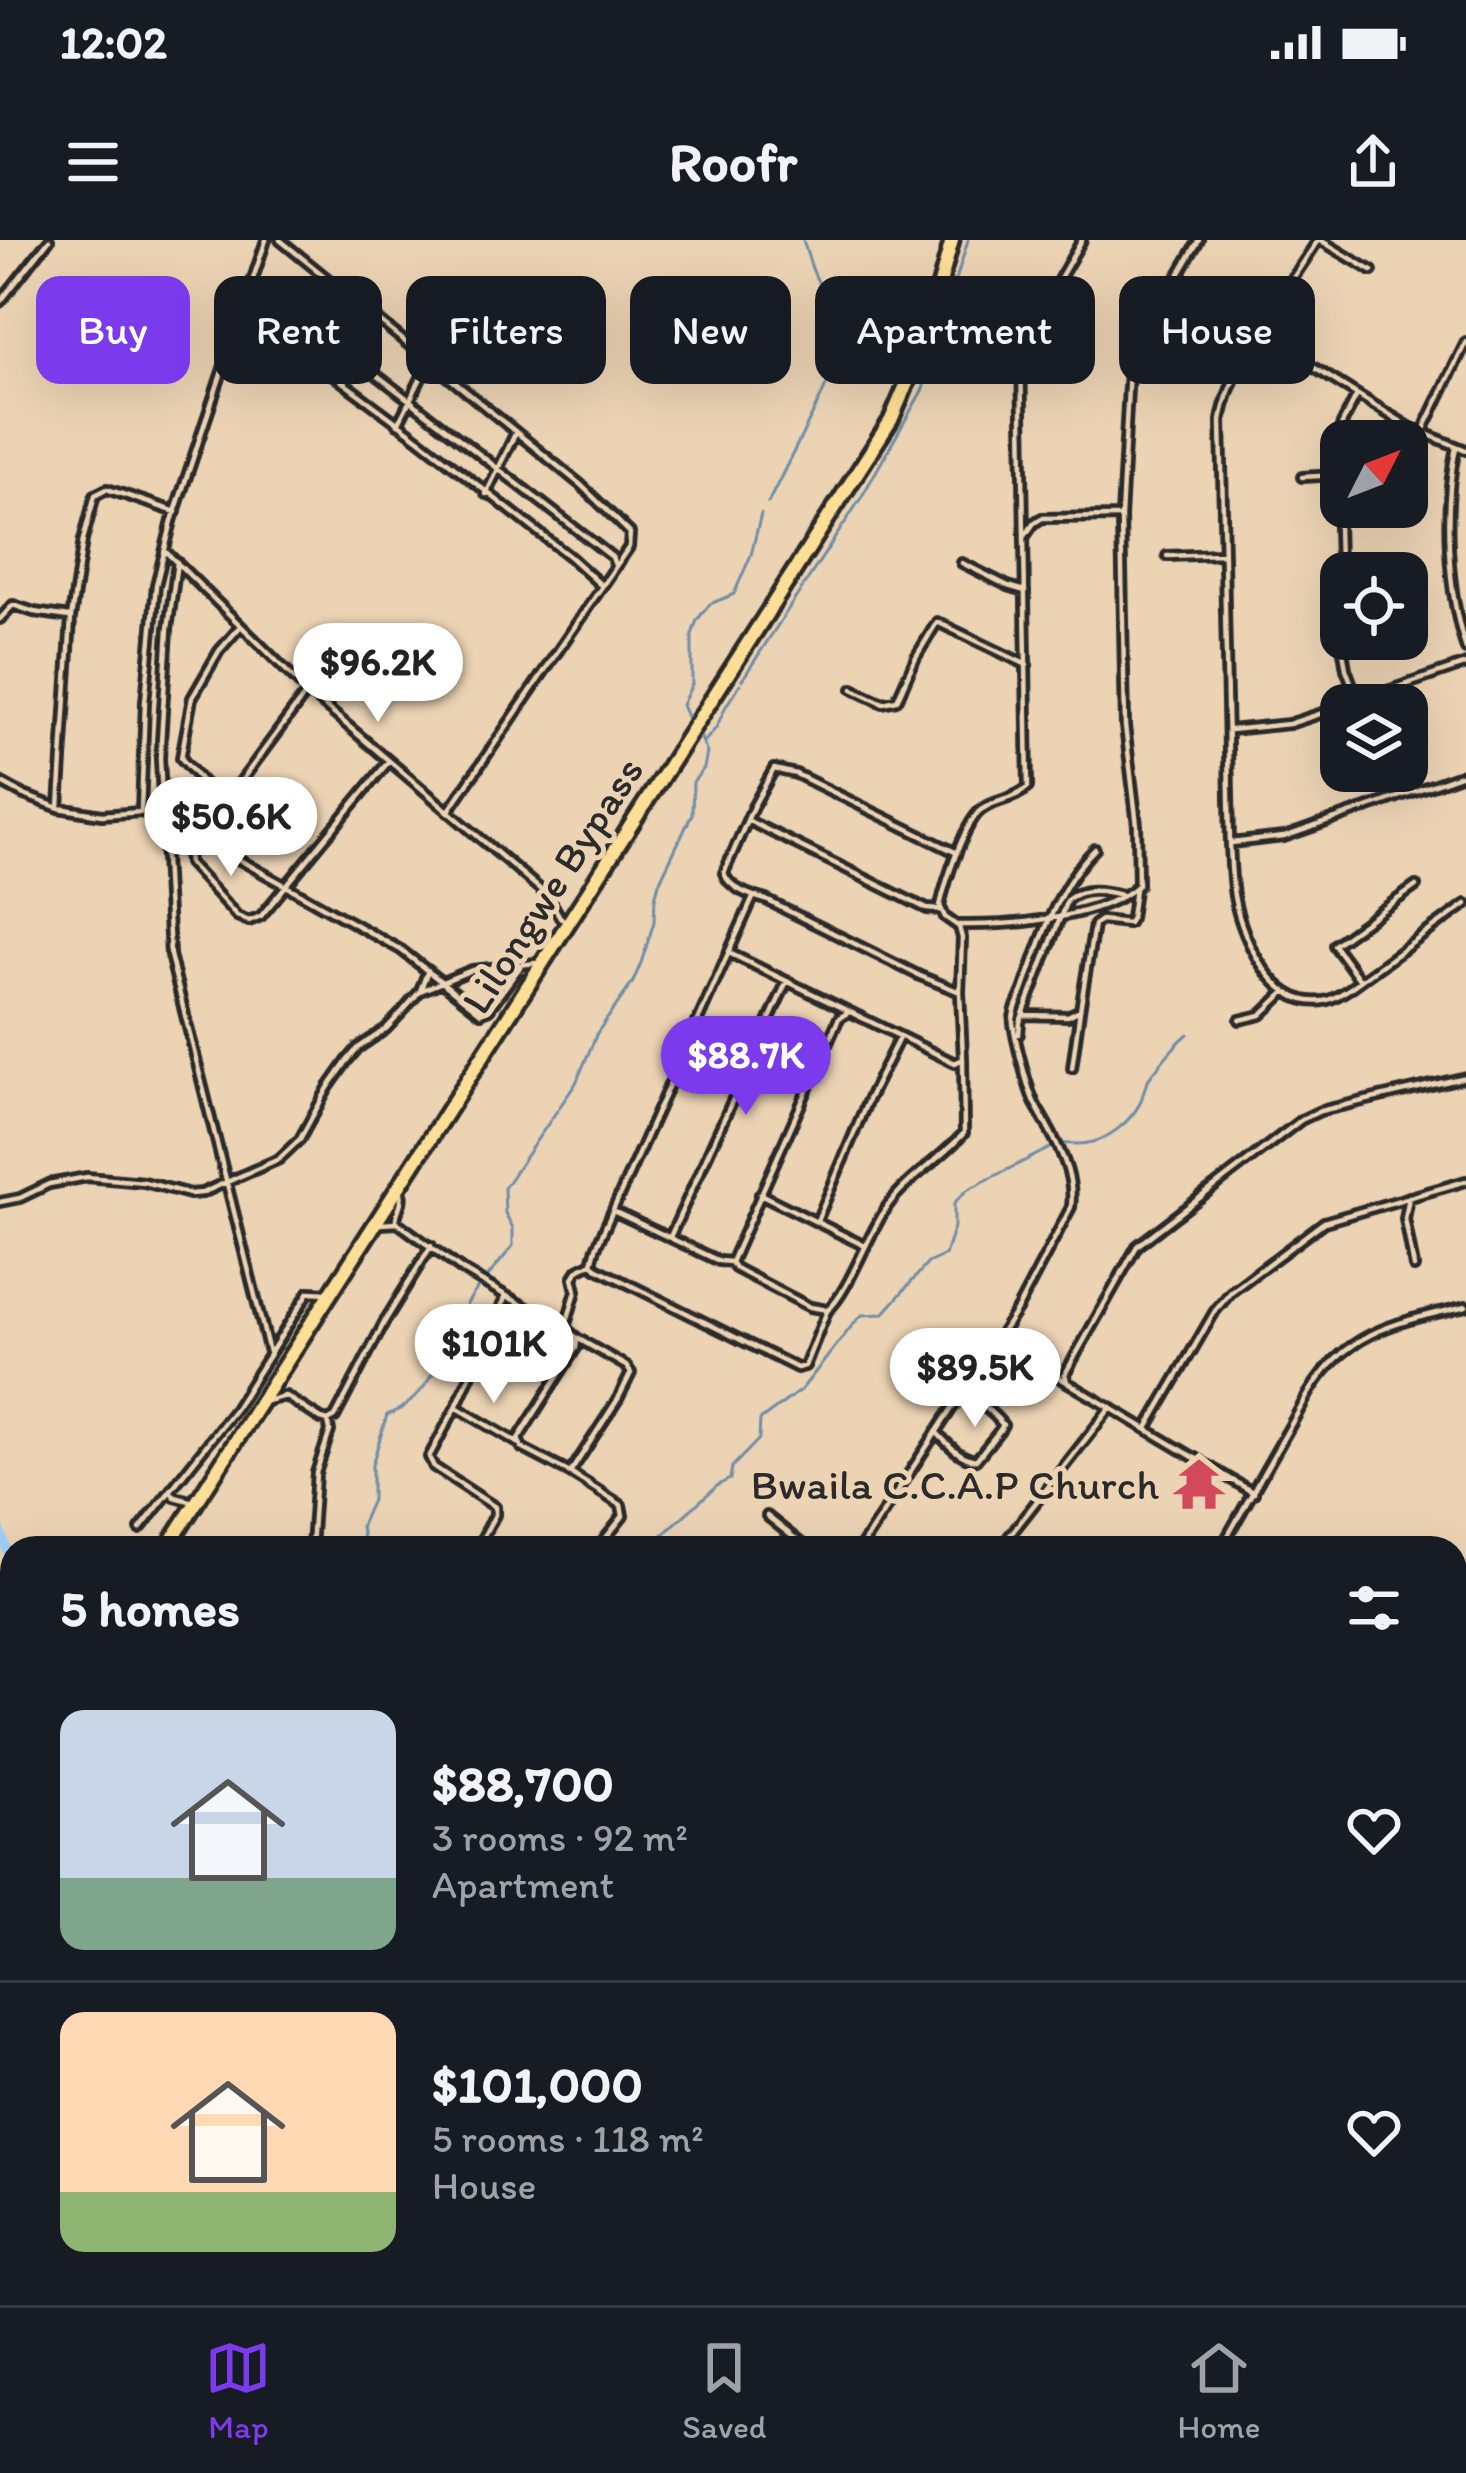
<!DOCTYPE html>
<meta charset="utf-8">
<style>
:root{--surface:#171b24;--page:#242831;--text:#f1f3f6;--muted:#9ea1a6;--line:#363941;--accent:#7c3aed}
body{margin:0;font-family:Itim,sans-serif;background:var(--page);color:var(--text);height:100vh;display:flex;flex-direction:column;font-size:45px;white-space:nowrap}
*{box-sizing:border-box;margin:0}
p{font-size:39px;color:var(--muted)}
.icon{flex:none;width:66px;height:66px;fill:none;stroke:currentColor;stroke-width:2;stroke-linecap:round;stroke-linejoin:round}
.map{position:relative;flex:1;overflow:hidden}
.side{position:absolute;left:0px;top:1296px;width:1467px;height:771px;display:flex;flex-direction:column;background:var(--surface);border-radius:36px 36px 0 0;box-shadow:0 12px 48px #0002}
.side>*{flex:none}
.guide{position:absolute;left:36px;top:36px;width:1395px;height:108px;display:flex;gap:24px}
.needle{width:78px;rotate:48deg}
.buttons{position:absolute;left:1320px;top:180px;display:grid;gap:24px}
.buttons a{display:grid;place-items:center;width:108px;height:108px;border-radius:24px;background:var(--surface);box-shadow:0 12px 48px #0002;font-size:60px}
.price{position:absolute;translate:-50% -102px;padding:0 27px;border-radius:42px;background:#fff;color:#222;font-size:39px;line-height:78px;filter:drop-shadow(0 3px 6px #0008)}
.price::after{content:'';position:absolute;left:50%;top:72px;width:36px;height:27px;margin-left:-18px;background:inherit;clip-path:polygon(0 0,100% 0,50% 100%)}
.price.selected{background:var(--accent);color:#fff}
ul{padding:0;list-style:none}
li{display:flex;align-items:center;gap:36px;height:300px;padding:0 60px}
li+li{border-top:3px solid var(--line)}
li span{display:grid;place-items:center;flex:none;width:336px;height:240px;border-radius:24px;color:#555}
li>.icon{margin-inline-start:auto}
span .icon{width:144px;height:144px;fill:#fffc;stroke-width:1}
li b{font-size:51px}
h2{display:flex;justify-content:space-between;align-items:center;height:144px;padding:0 60px;font-size:51px}
.chip{padding:0 42px;border-radius:24px;background:var(--surface);box-shadow:0 12px 48px #0002;font-size:42px;line-height:108px}
.chip.selected{background:var(--accent);color:#fff}
.status{display:flex;justify-content:space-between;align-items:center;height:84px;padding:0 60px;background:var(--surface);direction:ltr}
.status svg{height:33px;fill:currentColor}
header{display:flex;justify-content:space-between;align-items:center;height:156px;padding:0 60px;background:var(--surface);font-size:54px;font-weight:700}
.dock{display:flex;justify-content:space-around;align-items:center;height:168px;border-top:3px solid var(--line);background:var(--surface);font-size:33px;color:var(--muted)}
.dock a{display:grid;justify-items:center;gap:6px}
.dock .selected{color:var(--accent)}
.map>svg:first-child{display:block}
.built{fill:#f0ccb6}
.grass{fill:url(#grass-tufts);stroke:#728460;stroke-width:3}
.lines{fill:none;stroke-linecap:round;stroke-linejoin:round}
.stream{stroke:#708ea8;stroke-width:3}
.river{stroke:#9ed0fb;stroke-width:9}
.minor-casing{stroke:#2b2b2b;stroke-width:14}
.secondary-casing{stroke:#2b2b2b;stroke-width:18}
.primary-casing{stroke:#2b2b2b;stroke-width:21}
.minor{stroke:#ecd3b4;stroke-width:4.5}
.secondary{stroke:#ecd3b4;stroke-width:9}
.primary{stroke:#fdde96;stroke-width:12}
.labels{text-anchor:middle;dominant-baseline:central;stroke-width:10;stroke-linejoin:round;paint-order:stroke}
.street-label{font-size:42px;fill:#2b2b2b;stroke:#ecd3b4}
.poi-label{font-size:42px;fill:#2b2b2b;stroke:#ecd3b4;text-anchor:end}
</style>
<div class="status"><b>12:02</b><svg viewBox="0 0 49 12"><path d="M0 12V9h3v3zM5 12V6h3v6zM10 12V3h3v9zM15 12V0h3v12zM26 1h20v11H26zM47 4h2v5h-2z"/></svg></div>
<header><svg class="icon" aria-label="menu" viewBox="0 0 24 24"><path d="M4 6h16M4 12h16M4 18h16"/></svg>Roofr<svg class="icon" aria-label="share" viewBox="0 0 24 24"><path d="M12 15V3M7 8l5-5 5 5M5 13v7h14v-7"/></svg></header>
<div class="map">
<svg width="1466" height="2065" viewBox="0 0 1466 2065">
<defs>
<pattern id="grass-tufts" width="24" height="20" patternUnits="userSpaceOnUse" patternTransform="scale(3)"><rect width="24" height="20" fill="#b8dc96"/><path d="M3 7l-1-3M5 7V3M7 7l1-3M15 17l-1-3M17 17v-4M19 17l1-3" fill="none" stroke="#9ebd81"/></pattern>
</defs>
<rect width="100%" height="100%" fill="#ecd3b4"/>
<filter id="ink" filterUnits="userSpaceOnUse"><feTurbulence type="fractalNoise" baseFrequency=".00833" numOctaves="2"/><feDisplacementMap in="SourceGraphic" scale="24" xChannelSelector="R" yChannelSelector="G"/><feConvolveMatrix kernelMatrix="1 2 1 2 8 2 1 2 1" color-interpolation-filters="sRGB"/></filter>
<g filter="url(#ink)">
<path class="built" d="M608,2055h245l-9,10h-244z"/>
<path class="grass" d="M1466,1817v248h-456l-1,-10h446v-231z"/>
<g class="lines">
<path class="stream" d="M768,263l52,-104 33,-73c-6,-14 -16,-18 -26,-30 -13,-17 -18,-36 -24,-56
M742,440l119,-182 62,-109 45,-149
M688,479l-6,-14 10,-21v-49l5,-15 13,-16 24,-10 17,-39 10,-41
M704,502l12,-14 10,-22 14,-22
M1059,904c10,-1 20,1 29,-1 20,-3 43,-22 52,-40 4,-9 4,-18 10,-26 13,-16 22,-30 38,-43
M485,1040l28,-34v-18l-8,-15 -1,-25 72,-105 21,-50 36,-51 8,-19 13,-41 1,-24 4,-15 33,-69 1,-32 11,-14 3,-15 -8,-20
M364,1308l-3,-23 11,-25v-35l15,-50c55,-20 59,-91 94,-131
M648,1308l70,-63 12,-6 2,-12 27,-28 1,-19 41,-30 54,-68 7,-7 21,-1 45,-51 17,-8 9,-28v-24l13,-13 87,-44"/>
<path class="river" d="M0,1288l12,39
M0,1906h12
M0,1939l12,-11
M441,2055l1,10"/>
<g class="minor-casing">
<path id="minor" d="M280,0l301,245 49,48 -1,14 -181,265
M1318,0c-31,49 -89,125 -97,181l9,422c1,19 1,39 5,58 8,39 39,107 88,100 10,-1 19,-8 26,-12l117,-85
M1320,0l52,31
M251,44l34,21 44,33 283,219 3,8
M0,62l49,-62
M243,68l176,131 151,118 32,29
M1260,94l151,94 55,22
M398,184l31,-62
M1422,193l44,-91
M1456,207c-13,60 -9,144 10,202
M1302,237l35,-2
M486,254l29,-60
M1025,296l9,-13 8,-5 76,-1
M165,311l142,140 241,205 12,21 7,6
M1167,316l55,-2
M177,322l-9,67 -8,129 10,197 99,397
M962,323l46,23 17,5
M0,379l13,-14 21,7 36,5
M1341,398l-5,-189 6,-25 15,-29
M1341,399l5,30 12,32
M853,449l30,14 14,-3 19,-43 21,-35 90,43
M307,452l-119,161 1,10 48,53 12,5 12,-5 128,-155
M1346,465l120,-41
M1230,490l59,-6 52,-17
M0,542l24,13 35,13 43,7 39,-3 27,8 233,130 80,63 8,-4 34,-46
M223,565l-42,-47 11,-60 27,-47 21,-24
M59,567l12,-189 12,-78 12,-45 12,-6 69,23
M141,572l4,-110 11,-117 16,-64 94,-281
M749,581l178,88 12,1
M1231,603l53,-6 182,-64
M957,613l-161,-79 -22,-5 -21,38 -29,66c5,16 28,23 42,27l154,76 40,16
M958,685c49,1 143,-6 180,-40l-1,-60 -12,-99 -4,-209 8,-148 6,-19 64,-110
M729,713l226,110 8,-4 -3,-67 2,-54 -3,-11 -14,-10 -5,-11c5,-22 25,-88 44,-98 15,-9 32,-9 44,-21l-7,-436 5,-14 56,-97
M1359,739l-25,-34 82,-59
M420,751l52,-21 64,-7
M1023,775l45,1 12,-6 14,-85 7,-5 27,3 3,-5 4,-29
M1240,780l21,-5 24,-23
M1019,794l1,-12 47,-122c16,-13 35,-10 54,-5
M1072,828l8,-58
M760,954l103,51
M1409,957l-4,22 9,48
M0,962l20,-4 29,-14 38,-7 57,5 46,12 12,-1 77,-34 21,-20 28,-51 19,-27 11,-13 28,-19 17,-18 17,-20 8,-21
M613,971l106,50 12,1 4,6 75,39 18,3c21,-18 41,-79 61,-106 20,-27 52,-45 75,-71l-1,-74
M817,981l51,-121 31,-62
M396,982c-1,-11 8,-17 5,-29
M380,984l18,-1 64,47 91,53 12,5
M670,997l117,-256
M732,1020l107,-242 10,-6
M592,1023l4,5 201,100 8,-2 22,-55
M577,1098l-1,10 -58,91 4,9 48,25 51,32 2,11 -25,32
M996,1100l258,153
M1067,1142l-2,-8 72,-128 164,-126 19,-9 146,-34
M263,1162l22,-6 36,23 7,2 7,-4 50,-96 46,-75
M456,1167l62,36
M1147,1188l68,-117 16,-19 93,-70 142,-41
M936,1192c12,12 23,26 40,28l24,-30 3,-5c-12,-15 -26,-24 -41,-33
M570,1233l48,-74 13,-26 -5,-7 -49,-28 -12,-10 11,-37 -3,-13 5,-8 14,-7 4,-15 157,-350
M170,1251l5,6 15,4
M767,1276l40,32
M140,1289l95,-120 74,-117 20,1
M311,1308l5,-75 14,-42 -2,-10
M477,1308l18,-33v-8l-61,-40 -5,-10 27,-50 50,-111
M860,1308l158,-240 53,-101c5,-37 -19,-72 -36,-103 -7,-14 -20,-65 -22,-81 -1,-12 7,-24 11,-35 16,-48 35,-104 71,-139
M1000,1308l111,-141
M1221,1308l88,-155c38,-63 90,-71 157,-87
M0,1413l12,16
M1455,1486l11,11
M1455,1554l11,1
M0,1609l12,33
M0,1712l12,2
M853,2065l8,-10"/>
</g>
<g class="secondary-casing">
<path id="secondary" d="M1455,1693h11"/>
</g>
<g class="primary-casing">
<path id="primary" d="M167,1308l724,-1128 32,-74 29,-106
M12,1551l-6,15 6,13
M0,1576l12,14
M63,2055l1,10"/>
</g>
<use href="#minor" class="minor"/>
<use href="#secondary" class="secondary"/>
<use href="#primary" class="primary"/>
</g>
</g>
<defs>
<g id="temple-bare" transform="scale(4.14)"><path d="M0-6L5-2H3V0L6.5 2.5H4V6H1.5V3h-3V6H-4V2.5H-6.5L-3 0V-2H-5Z" fill="#d1495b" stroke="#ecd3b4" stroke-width="2.5" paint-order="stroke"/></g>
</defs>
<g fill-rule="evenodd">
<use href="#temple-bare" x="1199" y="1244"/>
</g>
<g class="labels">
<g class="street-label">
<text transform="translate(552 645) rotate(-57)">Lilongwe Bypass</text>
</g>
<g class="poi-label">
<text x="1159" y="1244">Bwaila C.C.A.P Church</text>
</g>
</g>
</svg>
<div class="buttons">
<a><svg class="needle" viewBox="-14 -14 28 28"><path d="M0-13l5 13h-10z" fill="#e53935"/><path d="M0 13l5-13h-10z" fill="#9ea1a6"/></svg></a>
<a><svg class="icon" aria-label="locate" viewBox="0 0 24 24"><circle cx="12" cy="12" r="6"/><path d="M12 2v4M12 18v4M2 12h4M18 12h4"/></svg></a>
<a><svg class="icon" aria-label="layers" viewBox="0 0 24 24"><path d="M12 4l9 5-9 5-9-5zM3 14l9 5 9-5"/></svg></a>
</div>
<b class="price" style="left:378px;top:485px">$96.2K</b>
<b class="price" style="left:231px;top:639px">$50.6K</b>
<b class="price selected" style="left:746px;top:878px">$88.7K</b>
<b class="price" style="left:494px;top:1166px">$101K</b>
<b class="price" style="left:975px;top:1190px">$89.5K</b>
<div class="guide">
<a class="chip selected">Buy</a>
<a class="chip">Rent</a>
<a class="chip">Filters</a>
<a class="chip">New</a>
<a class="chip">Apartment</a>
<a class="chip">House</a>
</div>
<section class="side">
<h2>5 homes<svg class="icon" aria-label="filters" viewBox="0 0 24 24"><path d="M4 7h16M4 17h16"/><circle cx="9" cy="7" r="2"/><circle cx="15" cy="17" r="2"/></svg></h2>
<ul>
<li><span style="background:linear-gradient(#c9d6e8 70%,#7fa58c 0)"><svg class="icon" aria-label="home" viewBox="0 0 24 24"><path d="M3 11l9-7 9 7M6 9v11h12V9"/></svg></span><div><b>$88,700</b><p>3 rooms · 92 m²</p><p>Apartment</p></div><svg class="icon" aria-label="heart" viewBox="0 0 24 24"><path d="M12 20l-8-8c-3-5 5-10 8-4 3-6 11-1 8 4z"/></svg></li>
<li><span style="background:linear-gradient(#ffd9b3 75%,#8fb573 0)"><svg class="icon" aria-label="home" viewBox="0 0 24 24"><path d="M3 11l9-7 9 7M6 9v11h12V9"/></svg></span><div><b>$101,000</b><p>5 rooms · 118 m²</p><p>House</p></div><svg class="icon" aria-label="heart" viewBox="0 0 24 24"><path d="M12 20l-8-8c-3-5 5-10 8-4 3-6 11-1 8 4z"/></svg></li>
</ul>
</section>
</div>
<nav class="dock">
<a class="selected"><svg class="icon" aria-label="map" viewBox="0 0 24 24"><path d="M3 6l6-2 6 2 6-2v14l-6 2-6-2-6 2zM9 4v14M15 6v14"/></svg>Map</a>
<a><svg class="icon" aria-label="saved" viewBox="0 0 24 24"><path d="M7 4h10v16l-5-4-5 4z"/></svg>Saved</a>
<a><svg class="icon" aria-label="home" viewBox="0 0 24 24"><path d="M3 11l9-7 9 7M6 9v11h12V9"/></svg>Home</a>
</nav>
